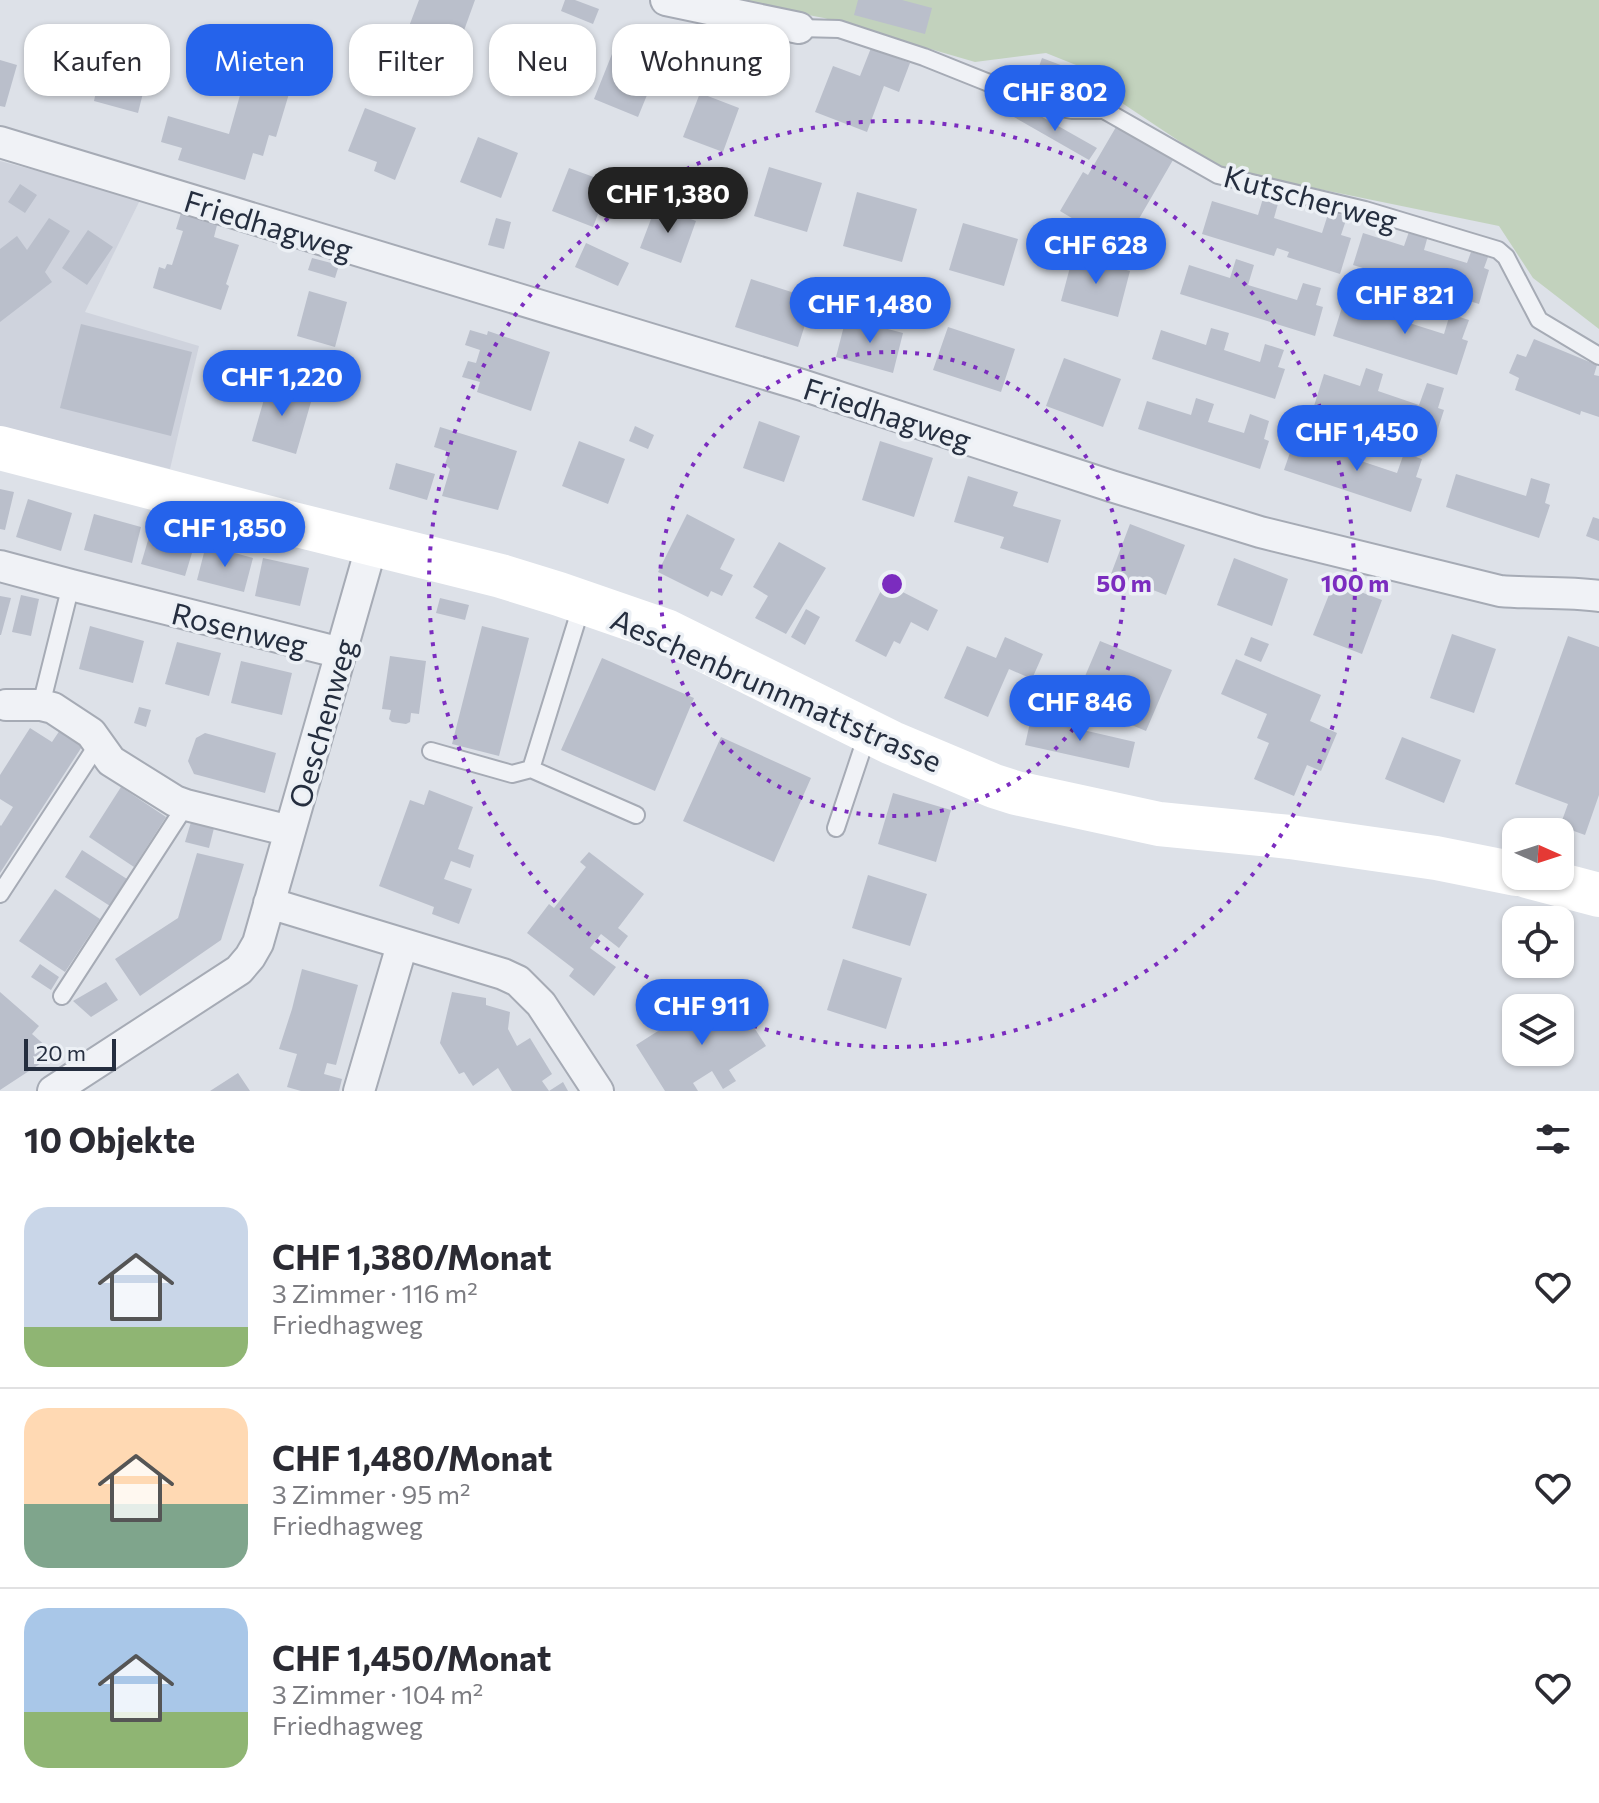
<!DOCTYPE html>
<html lang="de">
<meta charset="utf-8">
<style>
:root{--surface:#fff;--page:#f7f7f7;--text:#2b2b33;--muted:#7c7c81;--line:#e1e1e2;--accent:#2563eb}
body{margin:0;font-family:Commissioner,sans-serif;background:var(--page);color:var(--text);height:100vh;display:flex;flex-direction:column;font-size:30px;white-space:nowrap}
*{box-sizing:border-box;margin:0}
p{font-size:26px;color:var(--muted)}
.icon{flex:none;width:44px;height:44px;fill:none;stroke:currentColor;stroke-width:2;stroke-linecap:round;stroke-linejoin:round}
.map{position:relative;height:1091px;overflow:hidden}
.drawer{display:flex;flex-direction:column;background:var(--surface);flex:1}
.drawer>*{flex:none}
.hud{position:absolute;left:24px;top:24px;width:800px;height:72px;display:flex;gap:16px}
.needle{width:52px;rotate:93deg}
.tools{position:absolute;left:1502px;top:818px;display:grid;gap:16px}
.tools a{display:grid;place-items:center;width:72px;height:72px;border-radius:16px;background:var(--surface);box-shadow:0 2px 6px #0004;font-size:40px}
.scale{position:absolute;left:24px;bottom:20px;width:92px;box-sizing:border-box;padding-left:8px;border:4px solid #252e3f;border-top:0;font-size:22px;line-height:28px;white-space:nowrap;color:#252e3f;-webkit-text-stroke:6px #ecf0f5;paint-order:stroke}
.price{position:absolute;translate:-50% -68px;padding:0 18px;border-radius:28px;background:var(--accent);color:#fff;font-size:26px;line-height:52px;filter:drop-shadow(0 2px 4px #0008)}
.price::after{content:'';position:absolute;left:50%;top:48px;width:24px;height:18px;margin-left:-12px;background:inherit;clip-path:polygon(0 0,100% 0,50% 100%)}
.price.on{background:#222;color:#fff}
ul{padding:0;list-style:none}
li{display:flex;align-items:center;gap:24px;height:200px;padding:0 24px}
li+li{border-top:2px solid var(--line)}
li span{display:grid;place-items:center;flex:none;width:224px;height:160px;border-radius:24px;color:#555}
li>.icon{margin-inline-start:auto}
span .icon{width:96px;height:96px;fill:#fffc;stroke-width:1}
li b{font-size:34px}
h2{display:flex;justify-content:space-between;align-items:center;height:96px;padding:0 24px;font-size:34px}
.tag{padding:0 28px;border-radius:24px;background:var(--surface);box-shadow:0 2px 6px #0004;font-size:28px;line-height:72px}
.tag.on{background:var(--accent);color:#fff}
.map>svg:first-child{display:block}
.built{fill:#cfd3dd}
.green{fill:#c2d2bd}
.building{fill:#babfcb}
.lines{fill:none;stroke-linecap:round;stroke-linejoin:round}
.lane-casing{stroke:#a6abb5;stroke-width:20}
.street-casing{stroke:#a6abb5;stroke-width:34}
.lane{stroke:#f0f2f6;stroke-width:16}
.street{stroke:#f0f2f6;stroke-width:30}
.secondary{stroke:#fff;stroke-width:44}
.ring{fill:none;stroke:#7b2cbf;stroke-width:4;stroke-dasharray:4 8}
.labels{text-anchor:middle;dominant-baseline:central;stroke-width:7;stroke-linejoin:round;paint-order:stroke}
.street-label{font-size:30px;fill:#252e3f;stroke:#ecf0f5}
.centre{fill:#7b2cbf;stroke:#ecf0f5;stroke-width:4}
.ring-label{font-size:24px;text-anchor:middle;font-weight:bold;fill:#7b2cbf;stroke:#ecf0f5;stroke-width:7;stroke-linejoin:round;paint-order:stroke}
</style>
<div class="map">
<svg width="1599" height="1091" viewBox="0 0 1599 1091">
<rect width="100%" height="100%" fill="#dde1e8"/>
<path class="built" d="M0,161l141,37 -56,114 114,34 -29,123 -170,-43z"/>
<path class="green" d="M730,0h869v329l-66,-51 -34,-52 -278,-57 -111,-74 -24,-26 -40,-16 -71,9 -151,-44z"/>
<path class="building" d="M419,0h56l-17,47 -50,-18z
M565,0h10l24,9 -6,15 -32,-13z
M858,0h44l30,8 -7,26 -71,-19z
M522,24l41,16 -18,45 -40,-16z
M665,28l25,11 -5,13 -26,-11z
M748,46l25,8 -5,14 -24,-8z
M871,48l39,15 -11,29 -15,-6 -17,46 -52,-20 18,-46 27,10z
M105,53l45,12 -12,48 -44,-12 3,-14 -17,-5 4,-16 17,4z
M612,54l44,19 -18,44 -44,-18z
M1042,58l24,9 -8,23 -24,-9z
M0,60l17,5 -12,42 -5,-1z
M246,74l45,13 -15,50 -7,-2 -6,21 -10,-3 -8,27 -67,-20 4,-12 -21,-6 7,-26 61,18z
M700,93l39,15 -16,44 -40,-15z
M1021,105l76,43 -8,12 -75,-43z
M365,108l51,20 -21,52 -21,-9 3,-9 -29,-11z
M1116,127l57,33 -51,88 -62,-37 23,-39 5,3z
M478,137l40,16 -17,45 -41,-16z
M769,167l53,16 -15,49 -53,-16z
M569,168l41,15 -17,44 -41,-16z
M20,184l17,11 -12,18 -17,-11z
M857,192l60,17 -15,53 -59,-16z
M1264,195l15,5 -5,18 48,15 7,-22 18,6 -6,18 10,3 -11,36 -53,-17 2,-5 -12,-4 -3,8 -72,-22 10,-33 46,14z
M656,206l40,15 -15,42 -41,-15z
M181,213l36,12 -3,12 25,8 -13,39 3,2 -8,24 -68,-22 6,-21 6,2 2,-5 5,1 11,-34 -7,-2z
M49,218l21,13 -25,41 7,10 -52,40v-73l17,-13 10,14z
M496,218l15,4 -7,27 -16,-4z
M963,223l55,16 -14,47 -55,-16z
M1411,226l18,6 -5,18 43,13 4,-11 17,5 -4,11 5,2 -10,34 -126,-39 10,-32 41,13z
M88,230l25,17 -26,38 -25,-17z
M586,243l43,20 -11,23 -43,-19z
M1073,256l57,15 -12,46 -57,-16z
M312,258l27,7 -4,13 -27,-8z
M1236,259l18,6 -6,20 49,15 6,-17 18,5 -5,17 7,2 -8,29 -135,-42 9,-29 41,13z
M751,279l62,20 -15,48 -63,-20z
M849,287l21,6 -4,15 -21,-6z
M309,291l38,11 -12,45 -38,-11z
M1390,297l18,6 -5,18 41,13 6,-20 19,6 -7,19 6,2 -11,34 -124,-39 10,-32 41,12z
M846,318l57,15 -10,40 -57,-16z
M81,324l111,28 -21,84 -111,-28z
M948,327l67,22 -14,43 -68,-22z
M1211,328l18,5 -5,17 36,12 5,-18 19,6 -6,17 7,2 -10,30 -123,-40 9,-29 45,15z
M470,330l17,5 1,-4 62,21 -19,59 -54,-19 3,-10 -18,-5 6,-16 8,2 4,-13 -15,-5z
M1534,339l63,26 -3,10 5,1v41l-18,-6 -1,4 -65,-25 4,-12 -10,-5 8,-19 9,3z
M1064,358l57,21 -18,48 -57,-21z
M1366,368l17,6 -5,17 41,14 8,-22 17,5 -6,20 6,2 -11,34 -119,-38 10,-32 36,12z
M269,382l44,13 -17,59 -44,-13z
M1196,398l18,6 -6,18 36,11 6,-19 19,7 -5,18 5,2 -9,28 -122,-40 9,-28 44,14z
M759,421l41,15 -16,46 -41,-14z
M635,426l19,9 -6,14 -19,-8z
M440,427l77,24 -19,59 -56,-14 8,-27 -5,-5 4,-12 -15,-5z
M1343,436l17,5 -5,18 42,14 7,-20 18,6 -6,18 6,2 -11,33 -127,-42 11,-32 42,15z
M579,441l46,18 -17,45 -46,-18z
M880,441l53,17 -19,59 -52,-17z
M396,463l39,11 -8,26 -38,-11z
M1456,474l70,22 5,-18 19,6 -5,19 5,2 -11,33 -93,-31z
M968,476l50,16 -5,14 48,14 -13,43 -48,-15 4,-11 -50,-15z
M0,489l14,3 -9,38 -5,-1z
M28,499l44,14 -11,38 -45,-14z
M94,514l47,13 -9,36 -48,-13z
M687,514l48,25 -15,30 13,6 -11,21 -11,-5 -3,6 -50,-25z
M1593,517l6,2v22l-13,-5z
M1130,524l55,21 -19,50 -55,-21z
M151,530l44,13 -10,33 -44,-12z
M779,542l47,26 -40,66 -31,-16 13,-22 -15,-9z
M206,545l47,13 -9,34 -47,-12z
M263,558l46,10 -9,38 -45,-10z
M1234,558l54,21 -16,47 -55,-21z
M1334,582l48,18 -20,54 -49,-19z
M885,583l53,27 -10,21 -17,-9 -11,22 -6,-3 -8,16 -31,-16z
M21,595l18,4 -8,37 -19,-4z
M0,596l11,2 -10,37h-1z
M440,598l29,7 -4,15 -29,-7z
M806,609l14,8 -15,28 -14,-8z
M90,626l54,15 -11,42 -54,-14z
M482,626l47,12 -30,118 -47,-12z
M1452,634l44,15 -22,64 -44,-15z
M1568,636l31,11v148l-14,40 -25,-9 8,-22 -53,-20z
M1005,637l38,17 -11,25 -23,-10 -21,48 -44,-19 23,-52 29,12z
M1251,637l18,7 -8,18 -17,-7z
M1100,641l72,29 -26,61 -38,-16 9,-22 -34,-12z
M177,642l44,11 -12,43 -44,-12z
M390,656l36,5 -7,53 -8,-1 -1,9 -4,2 -14,-2 -3,-3 2,-9 -9,-1z
M602,658l92,40 -39,93 -94,-41z
M1236,659l85,36 -11,26 27,12 -16,38 -14,-6 -13,31 -40,-17 15,-36 -12,-5 10,-24 -46,-20z
M241,661l51,12 -10,42 -51,-12z
M139,707l12,3 -5,17 -12,-4z
M1031,718l104,24 -6,26 -104,-23z
M62,727l23,15 -85,131v-48l1,1 12,-19 -13,-8v-24l30,-47 22,14z
M205,733l71,20 -11,40 -71,-19 -6,-13 8,-23z
M721,737l90,41 -37,84 -91,-41z
M1402,737l59,23 -17,43 -59,-24z
M121,787l45,30 -32,50 -45,-30z
M429,790l44,17 -15,42 16,6 -4,13 -19,-7 -7,18 28,10 -13,35 -27,-10 2,-7 -55,-21 31,-86 14,5z
M893,793l58,17 -15,52 -58,-18z
M191,822l23,6 -5,20 -24,-6z
M82,850l45,29 -17,27 -45,-29z
M589,852l55,42 -26,34 10,8 -9,12 -18,-14 -11,14 26,19 -22,29 -25,-20 5,-7 -47,-36 22,-29 5,4 32,-41 -6,-5z
M197,853l47,11 -23,76 -81,56 -25,-37 63,-41z
M868,875l59,19 -17,52 -58,-18z
M55,889l45,30 -35,53 -46,-31z
M843,959l59,19 -16,51 -59,-19z
M40,964l19,13 -8,13 -20,-13z
M302,969l56,16 -22,80 -9,-2 -3,11 18,5 -3,12h-38l-14,-4 10,-33 -18,-5 13,-40z
M106,982l12,18 -27,17 -18,-16z
M0,992l39,34 -7,8 23,20 -55,36z
M452,992l34,6v7l24,7 -2,17 9,17 13,-8 22,36 -10,7 7,10h-37l-14,-23 -25,18 -9,-14 -5,2 -19,-31z
M735,998l31,48 -37,24 7,11 -13,8 -11,-18 -19,12 5,8h-33l-29,-46 33,-21 3,5 46,-30 4,7z
M238,1073l12,18h-40z
M563,1082l5,9h-19z"/>
<g class="lines">
<g class="lane-casing">
<path id="lane" d="M799,28l40,1 85,28 120,48 28,5h32l114,65 147,35 133,40 8,7 33,63 60,36
M582,604l-51,165 105,46
M41,705l30,-120
M431,751l81,23 19,-5
M836,828l32,-96
M0,894l98,-150
M62,996l124,-191"/>
</g>
<g class="street-casing">
<path id="street" d="M666,0l133,28
M0,142l802,243 309,101 149,46 240,59c33,3 66,0 99,5
M0,566l71,19 270,68
M6,705h35l12,3 38,25 20,28 64,40 11,4 104,26
M269,903l234,71 15,7 23,23 57,87
M53,1091l186,-121 11,-13 8,-14 114,-399
M359,1091l43,-146"/>
</g>
<use href="#lane" class="lane"/>
<use href="#street" class="street"/>
<path class="secondary" d="M0,448l289,75 212,53 58,18 107,37 226,112 102,43 22,7 143,31 131,13 146,21 80,16
M1527,876l72,19"/>
</g>
<g class="ring">
<circle cx="892" cy="584" r="232"/>
<circle cx="892" cy="584" r="463"/>
</g>
<g class="labels">
<g class="street-label">
<text transform="translate(1311 197) rotate(15)">Kutscherweg</text>
<text transform="translate(269 224) rotate(17)">Friedhagweg</text>
<text transform="translate(888 413) rotate(18)">Friedhagweg</text>
<text transform="translate(240 628) rotate(14)">Rosenweg</text>
<text transform="translate(777 689) rotate(24)">Aeschenbrunnmattstrasse</text>
<text transform="translate(321 723) rotate(-74)">Oeschenweg</text>
</g>
</g>
<circle cx="892" cy="584" r="12" class="centre"/>
<g class="ring-label">
<text x="1124" y="592">50 m</text>
<text x="1355" y="592">100 m</text>
</g>
</svg>
<div class="tools">
<a><svg class="needle" viewBox="-14 -14 28 28"><path d="M0-13l5 13h-10z" fill="#e53935"/><path d="M0 13l5-13h-10z" fill="#7c7c81"/></svg></a>
<a><svg class="icon" aria-label="locate" viewBox="0 0 24 24"><circle cx="12" cy="12" r="6"/><path d="M12 2v4M12 18v4M2 12h4M18 12h4"/></svg></a>
<a><svg class="icon" aria-label="layers" viewBox="0 0 24 24"><path d="M12 4l9 5-9 5-9-5zM3 14l9 5 9-5"/></svg></a>
</div>
<div class="scale">20 m</div>
<b class="price" style="left:1055px;top:133px">CHF 802</b>
<b class="price on" style="left:668px;top:235px">CHF 1,380</b>
<b class="price" style="left:1096px;top:286px">CHF 628</b>
<b class="price" style="left:1405px;top:336px">CHF 821</b>
<b class="price" style="left:870px;top:345px">CHF 1,480</b>
<b class="price" style="left:282px;top:418px">CHF 1,220</b>
<b class="price" style="left:1357px;top:473px">CHF 1,450</b>
<b class="price" style="left:225px;top:569px">CHF 1,850</b>
<b class="price" style="left:1080px;top:743px">CHF 846</b>
<b class="price" style="left:702px;top:1047px">CHF 911</b>
<div class="hud">
<a class="tag">Kaufen</a>
<a class="tag on">Mieten</a>
<a class="tag">Filter</a>
<a class="tag">Neu</a>
<a class="tag">Wohnung</a>
</div>
</div>
<section class="drawer">
<h2>10 Objekte<svg class="icon" aria-label="filters" viewBox="0 0 24 24"><path d="M4 7h16M4 17h16"/><circle cx="9" cy="7" r="2"/><circle cx="15" cy="17" r="2"/></svg></h2>
<ul>
<li><span style="background:linear-gradient(#c9d6e8 75%,#8fb573 0)"><svg class="icon" aria-label="home" viewBox="0 0 24 24"><path d="M3 11l9-7 9 7M6 9v11h12V9"/></svg></span><div><b>CHF 1,380/Monat</b><p>3 Zimmer · 116 m²</p><p>Friedhagweg</p></div><svg class="icon" aria-label="heart" viewBox="0 0 24 24"><path d="M12 20l-8-8c-3-5 5-10 8-4 3-6 11-1 8 4z"/></svg></li>
<li><span style="background:linear-gradient(#ffd9b3 60%,#7fa58c 0)"><svg class="icon" aria-label="home" viewBox="0 0 24 24"><path d="M3 11l9-7 9 7M6 9v11h12V9"/></svg></span><div><b>CHF 1,480/Monat</b><p>3 Zimmer · 95 m²</p><p>Friedhagweg</p></div><svg class="icon" aria-label="heart" viewBox="0 0 24 24"><path d="M12 20l-8-8c-3-5 5-10 8-4 3-6 11-1 8 4z"/></svg></li>
<li><span style="background:linear-gradient(#a9c7e8 65%,#8fb573 0)"><svg class="icon" aria-label="home" viewBox="0 0 24 24"><path d="M3 11l9-7 9 7M6 9v11h12V9"/></svg></span><div><b>CHF 1,450/Monat</b><p>3 Zimmer · 104 m²</p><p>Friedhagweg</p></div><svg class="icon" aria-label="heart" viewBox="0 0 24 24"><path d="M12 20l-8-8c-3-5 5-10 8-4 3-6 11-1 8 4z"/></svg></li>
</ul>
</section>
